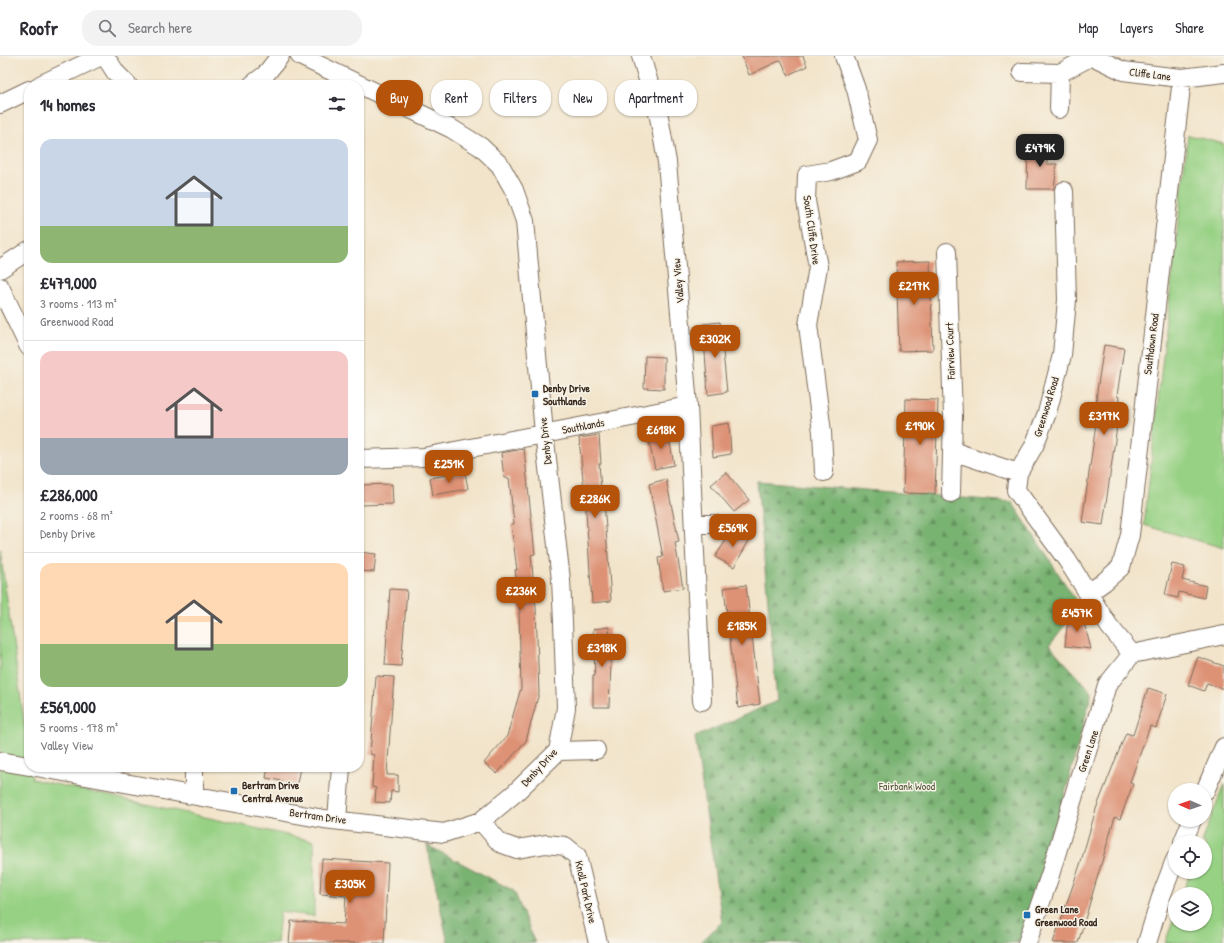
<!DOCTYPE html>
<meta charset="utf-8">
<style>
:root{--surface:#fff;--page:#f2f2f3;--text:#2b2b33;--muted:#7c7c81;--line:#e1e1e2;--accent:#b45309}
body{margin:0;font-family:"Patrick Hand",sans-serif;background:var(--page);color:var(--text);height:100vh;display:flex;flex-direction:column;font-size:15px;white-space:nowrap}
*{box-sizing:border-box;margin:0}
p{font-size:13px;color:var(--muted)}
.icon{flex:none;width:22px;height:22px;fill:none;stroke:currentColor;stroke-width:2;stroke-linecap:round;stroke-linejoin:round}
.map{position:relative;flex:1;overflow:hidden}
.details{position:absolute;left:24px;top:24px;width:340px;height:692px;display:flex;flex-direction:column;background:var(--surface);border-radius:16px;box-shadow:0 1px 3px #0004}
.details>*{flex:none}
.guide{position:absolute;left:376px;top:24px;width:380px;height:36px;display:flex;gap:8px}
.needle{width:26px;rotate:272deg}
.tools{position:absolute;left:1168px;top:727px;display:grid;gap:8px}
.tools a{display:grid;place-items:center;width:44px;height:44px;border-radius:50%;background:var(--surface);box-shadow:0 1px 3px #0004;font-size:20px}
.price{position:absolute;translate:-50% -34px;padding:0 9px;border-radius:8px;background:var(--accent);color:#fff;font-size:13px;line-height:26px;filter:drop-shadow(0 1px 2px #0008)}
.price::after{content:'';position:absolute;left:50%;top:24px;width:12px;height:9px;margin-left:-6px;background:inherit;clip-path:polygon(0 0,100% 0,50% 100%)}
.price.selected{background:#222;color:#fff}
ul{padding:0;list-style:none}
li{display:grid;align-content:center;gap:8px;height:212px;padding:0 16px}
li+li{border-top:1px solid var(--line)}
li span{display:grid;place-items:center;height:124px;border-radius:12px;color:#555}
li>.icon{margin-inline-start:auto}
span .icon{width:72px;height:72px;fill:#fffc;stroke-width:1}
li b{font-size:17px}
h2{display:flex;justify-content:space-between;align-items:center;height:48px;padding:0 16px;font-size:17px}
.tag{padding:0 14px;border-radius:16px;background:var(--surface);box-shadow:0 1px 3px #0004;font-size:14px;line-height:36px}
.tag.selected{background:var(--accent);color:#fff}
header{display:flex;align-items:center;gap:24px;box-sizing:border-box;height:56px;padding:0 20px;background:var(--surface);border-bottom:1px solid var(--line)}
header strong{font-size:19px}
nav{display:flex;gap:22px;margin-inline-start:auto;font-size:14px}
.search{width:280px;height:36px;background:var(--page);display:flex;align-items:center;gap:10px;box-sizing:border-box;padding:0 14px;border-radius:16px;color:var(--muted);font-size:15px}
.map>svg:first-child{display:block}
.green{fill:#97d184;stroke:#697e51}
.forest{fill:url(#forest-firs);stroke:#5a6e48}
.building{fill:#dd9175}
.lines{fill:none;stroke-linecap:round;stroke-linejoin:round}
.minor-casing{stroke:#7b6b5a;stroke-width:20}
.minor{stroke:#fff;stroke-width:18}
.poi-dot{fill:#1f6fb2;stroke:#f7f3e8;stroke-width:1.5}
.labels{text-anchor:middle;dominant-baseline:central;stroke-width:3;stroke-linejoin:round;paint-order:stroke}
.street-label{font-size:11px;fill:#3b2a1e;stroke:#f7f3e8}
.poi-label{font-size:11px;font-weight:bold;fill:#3b2a1e;stroke:#f7f3e8;text-anchor:start}
.park-label{font-size:11px;fill:#525438;stroke:#f7f3e8}
</style>
<header>
<strong>Roofr</strong>
<div class="search"><svg class="icon" aria-label="search" viewBox="0 0 24 24"><circle cx="10" cy="10" r="6"/><path d="M15 15l6 6"/></svg>Search here</div>
<nav><a>Map</a><a>Layers</a><a>Share</a></nav>
</header>
<div class="map">
<svg width="1224" height="887" viewBox="0 0 1224 887">
<defs>
<pattern id="forest-firs" width="22" height="20" patternUnits="userSpaceOnUse"><rect width="22" height="20" fill="#79b372"/><path d="M5 1l3.5 6h-7zM16 11l3.5 6h-7z" fill="#64925d"/></pattern>
</defs>
<rect width="100%" height="100%" fill="#f7f3e8"/>
<filter id="ink" filterUnits="userSpaceOnUse"><feTurbulence type="fractalNoise" baseFrequency=".025" numOctaves="2"/><feDisplacementMap in="SourceGraphic" scale="8" xChannelSelector="R" yChannelSelector="G"/><feConvolveMatrix kernelMatrix="1 2 1 2 8 2 1 2 1" color-interpolation-filters="sRGB"/></filter>
<filter id="wash" filterUnits="userSpaceOnUse"><feTurbulence type="fractalNoise" baseFrequency=".012" numOctaves="4" result="noise"/><feDisplacementMap in="SourceGraphic" scale="16" xChannelSelector="R" yChannelSelector="G"/><feGaussianBlur stdDeviation="0.9" result="paint"/><feColorMatrix in="noise" values="0 0 0 0 0 0 0 0 0 0 0 0 0 0 0 0 0 1.4 0 .05"/><feComposite in="paint" operator="in"/></filter>
<g filter="url(#wash)">
<rect width="100%" height="100%" fill="#f2e4ca"/>
<path class="green" d="M1188,79l36,9v404l-80,-23z
M0,494l32,229 282,62v75l-34,-4 -3,31h-277z
M1224,728v159h-59l10,-28v9h30v-30h-23l9,-22h14v-30h-3z"/>
<path class="forest" d="M757,425l255,21 68,105 -31,38 43,47 -47,177 -24,74h-321l22,-21 -27,-185 82,-36z
M427,789l87,46 21,52h-87z"/>
<g id="blocks">
<path class="building" d="M742,0h61l4,10 -19,9 -7,-15 -32,15z
M1028,86h19v22h10l-3,25h-27z
M930,205l3,89 -34,1 -3,-89z
M720,266l7,70 -19,3 -5,-71z
M1104,289l20,3 -7,48 2,1 -3,36 -13,92 -21,-3 13,-91 2,-40z
M645,300l19,1v32l-20,-1z
M906,343l32,1 -3,94 -32,-1z
M729,367l2,31 -18,3 -2,-31z
M668,376l6,33 -19,4 -7,-33z
M599,379l2,29h-2l3,36h2l7,101 -19,2 -6,-92 -7,-73z
M524,393l11,105 -4,1 5,53 3,85 -13,48 -29,33 -13,-11 23,-27 14,-48 -2,-75h1l-5,-43h2l-6,-46h3l-5,-46h-5l-3,-25z
M465,416l3,17 -35,6 -3,-17z
M726,416l23,28 -15,12 -23,-27z
M666,423l13,63 -4,1 8,45 -20,3 -5,-33 5,-1 -14,-73z
M392,428l1,20 -34,1v-20z
M734,472l17,9 -17,30 -19,-10z
M359,496l17,2 -2,18 -15,-1z
M1172,508l13,3 -3,13 24,6 -2,12 -25,-6 -1,6 -13,-3z
M746,529l14,119 -22,4 -14,-120z
M390,533l17,1 -6,76 -16,-1z
M1080,551l11,42 -26,-3 2,-19z
M609,571l2,37 -2,43h-16v-31h2l-2,-47z
M1198,601l26,9v23l-17,-6 -3,8 -16,-6z
M376,620l18,1 -7,98h11v17l-7,-1 -1,12 -15,-1 1,-14 -4,-1 2,-32 -4,-1z
M1148,632l19,6 -11,34 -6,-2 -20,56 3,2 -13,35 -5,-2 -37,126h-25l27,-78 16,-56 30,-76 7,2z
M268,711h32l-3,17 -31,-6z
M322,803l66,4 -4,80h-95l2,-22 53,3 2,-28 -26,-2z"/>
</g>
</g>
<g filter="url(#ink)">
<use href="#blocks" fill-opacity="0" stroke="#7b6b5a" stroke-width="1"/>
<g class="lines">
<g class="minor-casing">
<path id="minor" d="M105,0l11,17 12,12
M641,0l18,61 8,45 21,244 14,295
M1022,16l38,1 32,-17 31,15 40,5 19,2 42,-5
M40,29l61,-29
M252,29l13,-10 15,-19
M0,48l29,-14
M1059,53l1,-36
M1064,135l3,109 -5,55 -15,58 -13,33 -16,27 -2,17 51,70 42,66 23,28
M947,196l6,164 -2,77
M0,213l29,-19
M0,231l29,60
M952,395l66,22
M359,403l65,-2 264,-51
M824,416l-2,-40 -14,-107 10,-58 -12,-66 1,-26 24,-4 27,-10 10,-21 -12,-51 -12,-33
M694,468h20
M1087,538l17,-12 17,-15 9,-32 52,-457
M558,695l38,-1
M0,705l29,5
M36,711l288,52 120,14 37,-12 34,-28 43,-42 8,-43 -3,-86 -2,-42 -17,-147 -19,-212 -11,-31 -14,-25 -19,-18 -29,-18 -152,-73
M194,711v27
M1205,735l19,-44
M337,764l4,-53
M481,765l19,22 17,6 29,-5 19,2 12,10 21,87
M1183,786l9,-22
M1027,887l23,-68 57,-190 25,-31 92,-19
M1147,887l15,-49 13,-34"/>
</g>
<use href="#minor" class="minor"/>
</g>
</g>
<g class="poi-dot">
<rect x="531" y="334" width="8" height="8" rx="2"/>
<rect x="230" y="731" width="8" height="8" rx="2"/>
<rect x="1023" y="855" width="8" height="8" rx="2"/>
</g>
<g class="labels">
<g class="street-label">
<text transform="translate(1150 18) rotate(7)">Cliffe Lane</text>
<text transform="translate(812 174) rotate(82)">South Cliffe Drive</text>
<text transform="translate(678 225) rotate(-95)">Valley View</text>
<text transform="translate(1151 288) rotate(-83)">Southdown Road</text>
<text transform="translate(950 295) rotate(-92)">Fairview Court</text>
<text transform="translate(1046 351) rotate(-73)">Greenwood Road</text>
<text transform="translate(583 370) rotate(-11)">Southlands</text>
<text transform="translate(545 385) rotate(-96)">Denby Drive</text>
<text transform="translate(1088 695) rotate(-72)">Green Lane</text>
<text transform="translate(539 711) rotate(-47)">Denby Drive</text>
<text transform="translate(318 760) rotate(8)">Bertram Drive</text>
<text transform="translate(586 836) rotate(77)">Knoll Park Drive</text>
</g>
<g class="poi-label">
<text x="543" y="332">Denby Drive<tspan x="543" dy="13">Southlands</tspan></text>
<text x="242" y="729">Bertram Drive<tspan x="242" dy="13">Central Avenue</tspan></text>
<text x="1035" y="853">Green Lane<tspan x="1035" dy="13">Greenwood Road</tspan></text>
</g>
<g class="park-label">
<text x="907" y="730">Fairbank Wood</text>
</g>
</g>
</svg>
<div class="tools">
<a><svg class="needle" viewBox="-14 -14 28 28"><path d="M0-13l5 13h-10z" fill="#e53935"/><path d="M0 13l5-13h-10z" fill="#7c7c81"/></svg></a>
<a><svg class="icon" aria-label="locate" viewBox="0 0 24 24"><circle cx="12" cy="12" r="6"/><path d="M12 2v4M12 18v4M2 12h4M18 12h4"/></svg></a>
<a><svg class="icon" aria-label="layers" viewBox="0 0 24 24"><path d="M12 4l9 5-9 5-9-5zM3 14l9 5 9-5"/></svg></a>
</div>
<b class="price selected" style="left:1040px;top:112px">£479K</b>
<b class="price" style="left:914px;top:250px">£217K</b>
<b class="price" style="left:715px;top:303px">£302K</b>
<b class="price" style="left:1104px;top:380px">£317K</b>
<b class="price" style="left:920px;top:390px">£190K</b>
<b class="price" style="left:661px;top:394px">£618K</b>
<b class="price" style="left:449px;top:428px">£251K</b>
<b class="price" style="left:595px;top:463px">£286K</b>
<b class="price" style="left:733px;top:492px">£569K</b>
<b class="price" style="left:521px;top:555px">£236K</b>
<b class="price" style="left:1077px;top:577px">£457K</b>
<b class="price" style="left:742px;top:590px">£185K</b>
<b class="price" style="left:602px;top:612px">£318K</b>
<b class="price" style="left:350px;top:848px">£305K</b>
<div class="guide">
<a class="tag selected">Buy</a>
<a class="tag">Rent</a>
<a class="tag">Filters</a>
<a class="tag">New</a>
<a class="tag">Apartment</a>
</div>
<section class="details">
<h2>14 homes<svg class="icon" aria-label="filters" viewBox="0 0 24 24"><path d="M4 7h16M4 17h16"/><circle cx="9" cy="7" r="2"/><circle cx="15" cy="17" r="2"/></svg></h2>
<ul>
<li><span style="background:linear-gradient(#c9d6e8 70%,#8fb573 0)"><svg class="icon" aria-label="home" viewBox="0 0 24 24"><path d="M3 11l9-7 9 7M6 9v11h12V9"/></svg></span><div><b>£479,000</b><p>3 rooms · 113 m²</p><p>Greenwood Road</p></div></li>
<li><span style="background:linear-gradient(#f6c9c9 70%,#9aa5b1 0)"><svg class="icon" aria-label="home" viewBox="0 0 24 24"><path d="M3 11l9-7 9 7M6 9v11h12V9"/></svg></span><div><b>£286,000</b><p>2 rooms · 68 m²</p><p>Denby Drive</p></div></li>
<li><span style="background:linear-gradient(#ffd9b3 65%,#8fb573 0)"><svg class="icon" aria-label="home" viewBox="0 0 24 24"><path d="M3 11l9-7 9 7M6 9v11h12V9"/></svg></span><div><b>£569,000</b><p>5 rooms · 178 m²</p><p>Valley View</p></div></li>
</ul>
</section>
</div>
